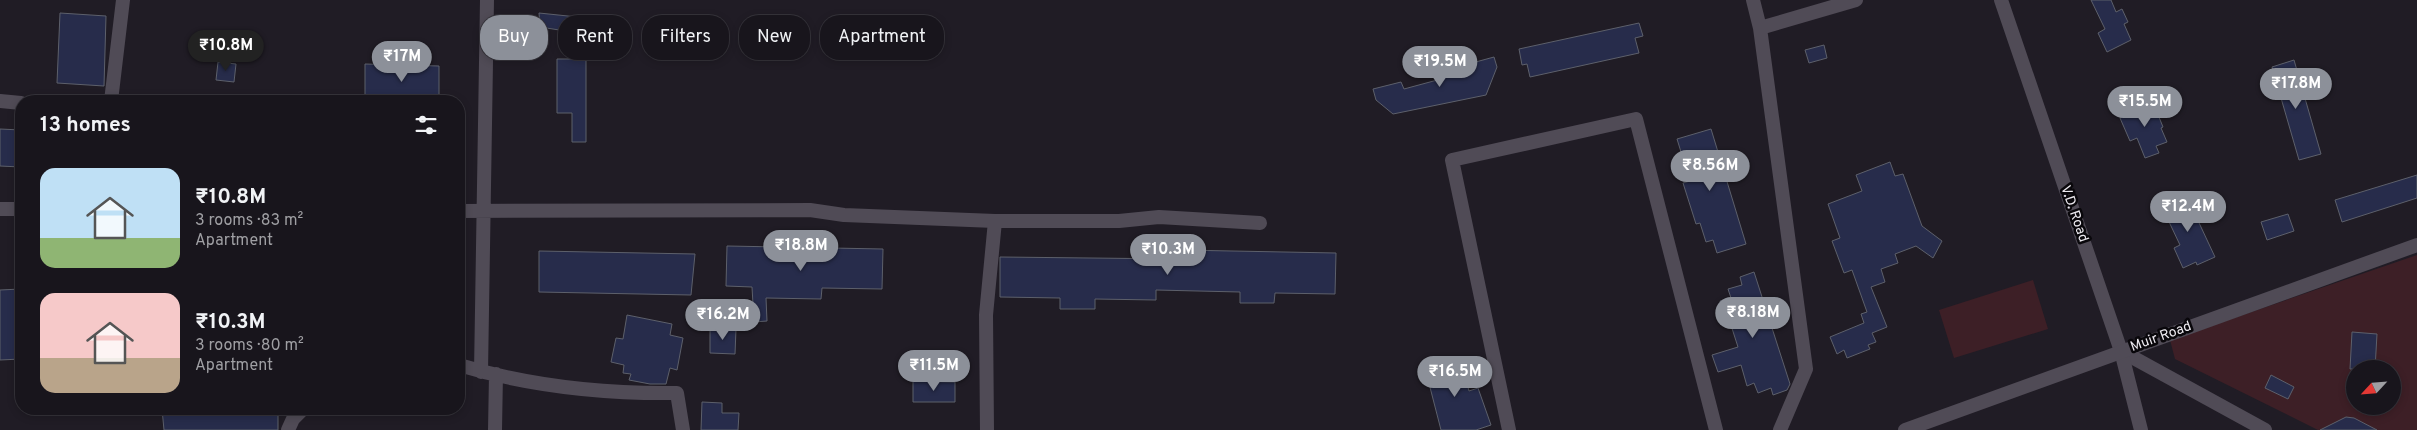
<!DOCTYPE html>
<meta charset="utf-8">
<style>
:root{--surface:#18151c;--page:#211e25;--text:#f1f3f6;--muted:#9f9fa3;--line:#36343b;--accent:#8c9099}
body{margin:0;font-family:Overpass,sans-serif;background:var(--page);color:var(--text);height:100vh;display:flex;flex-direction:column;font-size:19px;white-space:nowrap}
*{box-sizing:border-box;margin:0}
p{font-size:16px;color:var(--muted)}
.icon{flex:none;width:28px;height:28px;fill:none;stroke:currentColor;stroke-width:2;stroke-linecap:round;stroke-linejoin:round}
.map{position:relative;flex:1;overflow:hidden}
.side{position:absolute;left:15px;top:95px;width:450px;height:320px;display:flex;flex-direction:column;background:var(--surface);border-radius:20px;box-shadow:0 2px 8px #0003,0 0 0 1px var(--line)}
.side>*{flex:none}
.guide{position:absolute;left:480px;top:15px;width:475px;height:45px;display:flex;gap:10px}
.needle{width:32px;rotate:244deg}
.buttons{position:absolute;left:2346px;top:360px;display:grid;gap:10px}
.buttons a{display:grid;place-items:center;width:55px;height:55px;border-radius:50%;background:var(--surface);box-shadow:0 2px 8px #0003,0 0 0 1px var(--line);font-size:25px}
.price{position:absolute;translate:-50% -42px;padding:0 11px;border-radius:18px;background:var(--accent);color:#fff;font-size:16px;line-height:32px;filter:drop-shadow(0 1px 2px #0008)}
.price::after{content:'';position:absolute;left:50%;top:30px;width:15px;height:11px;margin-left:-8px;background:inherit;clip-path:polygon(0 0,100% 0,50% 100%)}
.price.selected{background:#222;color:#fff}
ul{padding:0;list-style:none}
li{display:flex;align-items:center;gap:15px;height:125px;padding:0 25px}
li span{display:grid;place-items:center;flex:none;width:140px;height:100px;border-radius:15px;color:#555}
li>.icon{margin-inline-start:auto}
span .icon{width:60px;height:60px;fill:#fffc;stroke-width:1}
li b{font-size:21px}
h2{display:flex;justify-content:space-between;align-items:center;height:60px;padding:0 25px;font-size:21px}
.chip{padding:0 18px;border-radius:20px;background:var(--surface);box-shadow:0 2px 8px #0003,0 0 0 1px var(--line);font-size:18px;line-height:45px}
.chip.selected{background:var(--accent);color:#fff}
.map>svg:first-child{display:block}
.green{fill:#3d1f26;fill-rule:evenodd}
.building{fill:#272c4b;stroke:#5d606b}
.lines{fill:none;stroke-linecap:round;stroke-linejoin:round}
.minor{stroke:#504b56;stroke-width:14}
.tertiary{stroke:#504b56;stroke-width:14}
.secondary{stroke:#504b56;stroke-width:14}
.labels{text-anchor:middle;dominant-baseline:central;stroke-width:5;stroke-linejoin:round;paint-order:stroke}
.street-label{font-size:14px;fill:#edeaf0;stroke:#09070b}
</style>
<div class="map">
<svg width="2417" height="430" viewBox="0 0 2417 430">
<rect width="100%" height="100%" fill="#201c25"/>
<path class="green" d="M2417,255v175h-99l-143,-71 -5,-19zM2355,369h37v37h-37z
M2033,280l15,49 -94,29 -15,-48z"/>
<path class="building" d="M2091,0h20l5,12 6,-3 6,13 -4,2 7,16 -24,12 -9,-19 7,-4z
M60,13l46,3 -2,70 -47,-3z
M539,13l48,5 -2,16 -45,-7z
M1639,23l4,13 -8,2 4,15 -109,24 -3,-13 -5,1 -3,-16z
M1824,45l3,13 -18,5 -4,-13z
M1494,57l3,10 -11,28 -93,19 -17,-14 -3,-11 28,-7 3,7 37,-10 -2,-7z
M557,59h29v83h-14v-29h-15z
M2294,60l27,94 -22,6 -27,-93z
M218,62l18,2 -2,18 -18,-2z
M365,64l74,2v35h-74z
M2152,100l11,27 -2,1 6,14 -11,4 3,7 -14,5 -8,-20 -7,3 -10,-23 11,-5 -2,-4z
M0,129l21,1v37l-21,-1z
M1711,129l35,115 -29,9 -4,-13 -7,2 -6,-19 -4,1 -13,-41 7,-2 -13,-42z
M1890,162l5,14 8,-2 19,52 20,15 -9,17 -17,-12 -21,8 3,9 -17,6 4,13 -14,5 16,40 -15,6 4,9 -8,3 2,4 -23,9 -3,-8 -7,4 -7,-17 34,-14 -3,-9 6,-2 -15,-42 -8,3 -12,-32 8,-3 -12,-34 34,-13 -6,-16z
M2417,175v23l-75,24 -7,-22z
M2186,195l29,62 -18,8 -1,-3 -13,6 -9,-20 6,-3 -18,-38z
M2288,214l6,17 -27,9 -6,-18z
M727,246l156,3 -1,40 -60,-1 -1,11 -55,-1 1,23 -13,1 -2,-35 -26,-1z
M1180,250l156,3 -1,41 -60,-1 -1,10h-34v-11l-84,-2v10l-61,-1v10h-35v-11l-60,-1v-40l179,2z
M539,251l156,3 -4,41 -152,-3z
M1754,272l36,112 -3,6 -14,5 -2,-7 -13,5 -4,-10 -7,3 -6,-21 -23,7 -6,-17 26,-8 -9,-28 -3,1 -6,-19 11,-3 -3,-9 14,-4 -2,-8z
M21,289v70l-21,1v-70z
M627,315l45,9 -2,11 13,3 -6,32 -7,-2 -4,16h-16l-21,-4 2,-6 -8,-1 1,-8 -13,-3 5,-24 7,1z
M710,328l26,1 -1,25 -25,-1z
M2352,332l25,2 -2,35h-25z
M1437,357l2,9 13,-3 1,7 10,-2 6,23 9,-3 13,37 -15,5h-35l-18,-70z
M2271,375l23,12 -6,12 -23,-11z
M913,381l42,1v20h-42z
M702,402l20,1v10h17l-1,17h-37z
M162,409l116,2v19h-114z
M2346,417l8,1 23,12h-57z"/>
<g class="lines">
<path class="minor" d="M1753,0l7,28 46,341 -26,61
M1760,28l96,-28
M0,101l21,2
M111,101l12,-101
M0,209h21
M459,211l351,-1 34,5 151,6h124l40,-4 101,6
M2121,351l144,79
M459,365c70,21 145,29 218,28l6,37
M481,372l6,-372
M288,430l5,-11 10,-10
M495,430l1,-56
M987,430l-1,-115 9,-94
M1509,430l-57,-270 184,-41 80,311"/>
<path class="tertiary" d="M2001,0l120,351 20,79"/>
<path class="secondary" d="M1905,430l512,-185"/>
</g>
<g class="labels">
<g class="street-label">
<text transform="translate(2074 214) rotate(71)">V.D. Road</text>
<text transform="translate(2161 337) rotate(-20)">Muir Road</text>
</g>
</g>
</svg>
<div class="buttons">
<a><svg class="needle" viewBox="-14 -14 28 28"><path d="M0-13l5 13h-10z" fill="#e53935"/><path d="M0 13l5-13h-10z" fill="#9f9fa3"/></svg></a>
</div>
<b class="price selected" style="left:226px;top:72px">₹10.8M</b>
<b class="price" style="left:402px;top:83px">₹17M</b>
<b class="price" style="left:1440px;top:88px">₹19.5M</b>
<b class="price" style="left:2296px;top:110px">₹17.8M</b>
<b class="price" style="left:2145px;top:128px">₹15.5M</b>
<b class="price" style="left:1710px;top:192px">₹8.56M</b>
<b class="price" style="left:2188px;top:233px">₹12.4M</b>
<b class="price" style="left:801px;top:272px">₹18.8M</b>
<b class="price" style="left:1168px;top:276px">₹10.3M</b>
<b class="price" style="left:1753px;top:339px">₹8.18M</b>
<b class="price" style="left:723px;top:341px">₹16.2M</b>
<b class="price" style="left:934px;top:392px">₹11.5M</b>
<b class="price" style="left:1455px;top:398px">₹16.5M</b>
<div class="guide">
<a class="chip selected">Buy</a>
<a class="chip">Rent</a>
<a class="chip">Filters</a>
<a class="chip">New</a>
<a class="chip">Apartment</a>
</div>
<section class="side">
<h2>13 homes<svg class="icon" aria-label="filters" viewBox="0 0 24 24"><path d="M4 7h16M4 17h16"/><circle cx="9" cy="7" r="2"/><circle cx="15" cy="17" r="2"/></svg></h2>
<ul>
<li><span style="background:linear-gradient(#bfe0f5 70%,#8fb573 0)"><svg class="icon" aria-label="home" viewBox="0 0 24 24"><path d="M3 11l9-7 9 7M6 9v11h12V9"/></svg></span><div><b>₹10.8M</b><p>3 rooms · 83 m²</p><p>Apartment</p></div></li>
<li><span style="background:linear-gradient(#f6c9c9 65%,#b9a48a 0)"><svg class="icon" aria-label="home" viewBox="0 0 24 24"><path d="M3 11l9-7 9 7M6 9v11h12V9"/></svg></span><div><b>₹10.3M</b><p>3 rooms · 80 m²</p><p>Apartment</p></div></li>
</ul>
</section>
</div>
